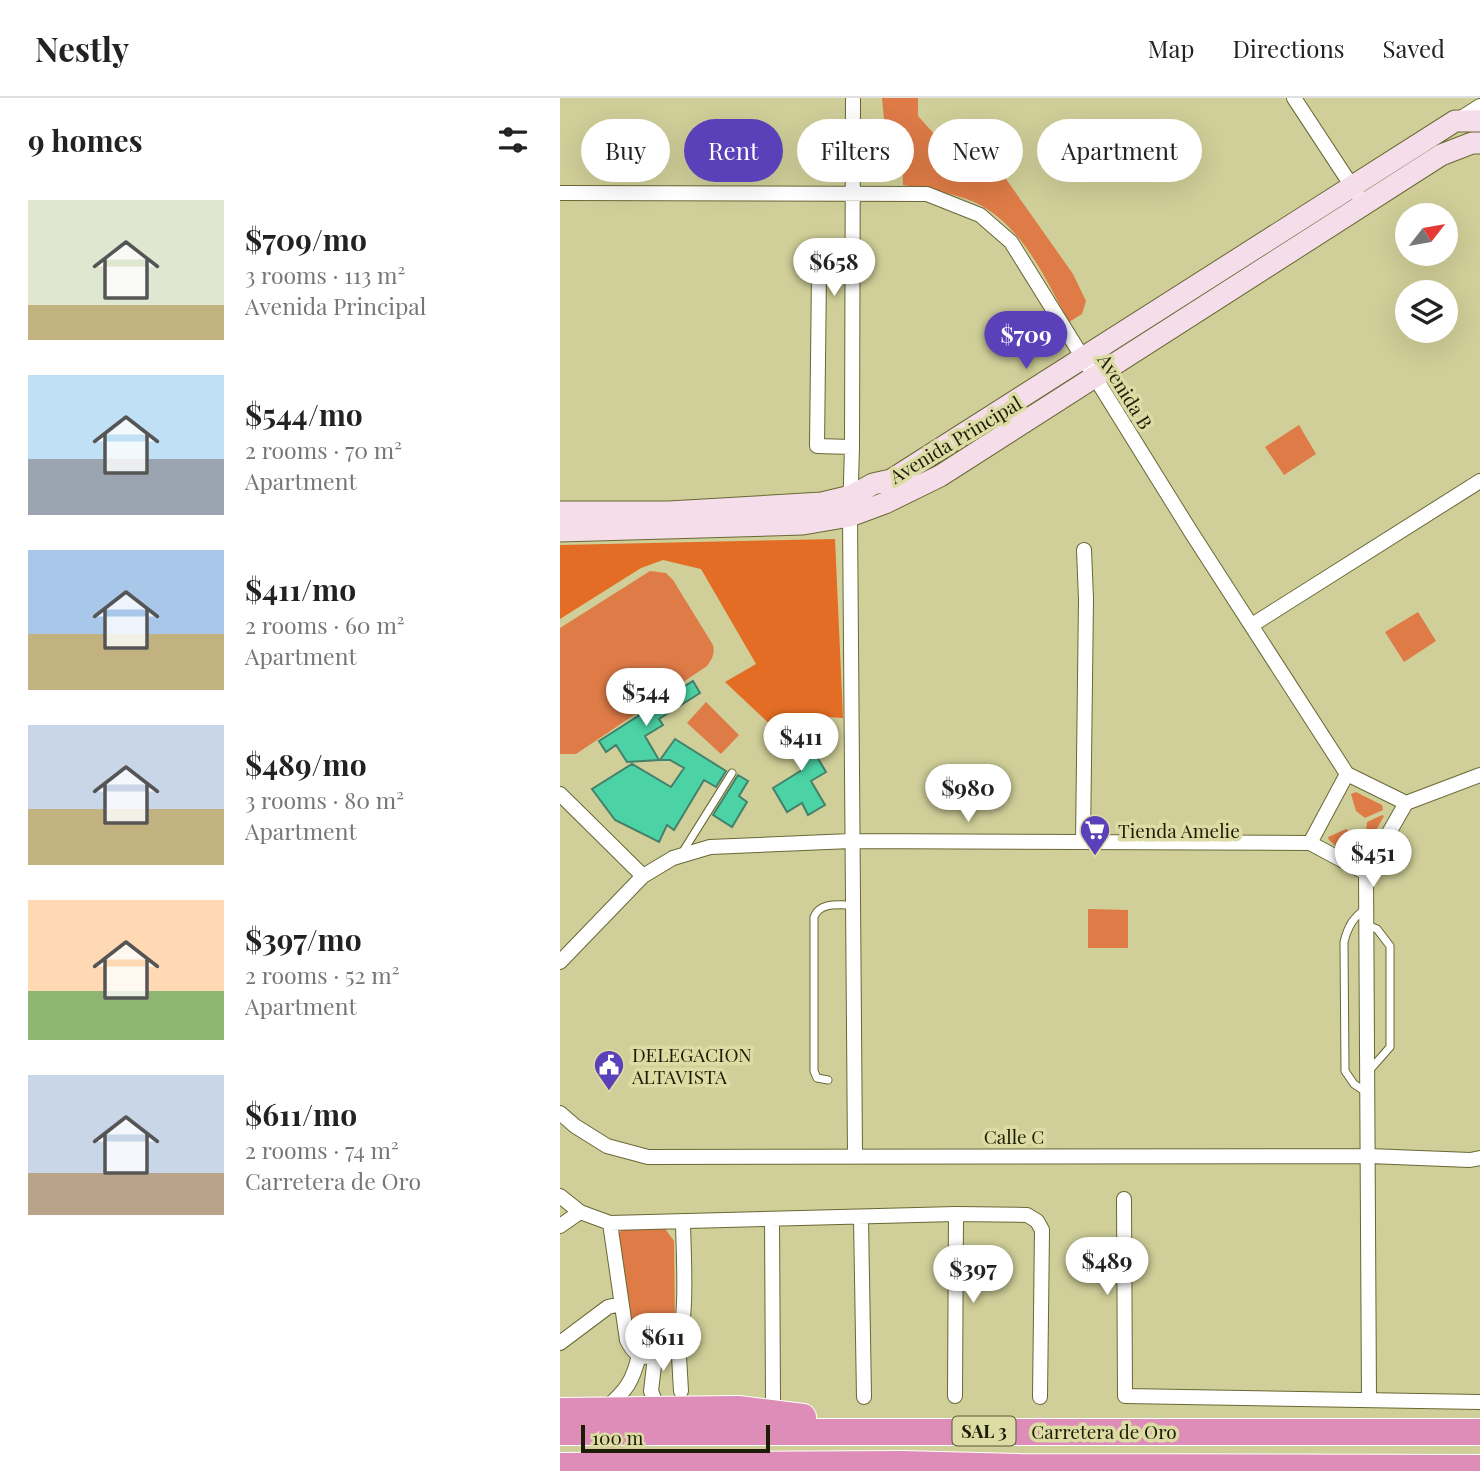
<!DOCTYPE html>
<meta charset="utf-8">
<style>
:root{--surface:#fff;--page:#f6f6f6;--text:#222;--muted:#767676;--line:#e0e0e0;--accent:#5a41b9}
body{margin:0;font-family:"Playfair Display",serif;background:var(--page);color:var(--text);height:100vh;display:flex;flex-direction:column;font-size:26px;white-space:nowrap}
*{box-sizing:border-box;margin:0}
p{font-size:23px;color:var(--muted)}
.icon{flex:none;width:38px;height:38px;fill:none;stroke:currentColor;stroke-width:2;stroke-linecap:round;stroke-linejoin:round}
.map{position:relative;flex:1;overflow:hidden}
.details{display:flex;flex-direction:column;background:var(--surface);width:560px}
.details>*{flex:none}
.guide{position:absolute;left:21px;top:21px;width:665px;height:63px;display:flex;gap:14px}
.needle{width:46px;rotate:59deg}
.fabs{position:absolute;left:835px;top:105px;display:grid;gap:14px}
.fabs a{display:grid;place-items:center;width:63px;height:63px;border-radius:50%;background:var(--surface);box-shadow:0 7px 28px #0002;font-size:35px}
.scale{position:absolute;left:21px;bottom:18px;width:189px;box-sizing:border-box;padding-left:7px;border:4px solid #1d1c07;border-top:0;font-size:19px;line-height:24px;white-space:nowrap;color:#1d1c07;-webkit-text-stroke:5px #dddca5;paint-order:stroke}
.price{position:absolute;translate:-50% -60px;padding:0 16px;border-radius:24px;background:#fff;color:#222;font-size:23px;line-height:46px;filter:drop-shadow(0 2px 4px #0008)}
.price::after{content:'';position:absolute;left:50%;top:42px;width:21px;height:16px;margin-left:-10px;background:inherit;clip-path:polygon(0 0,100% 0,50% 100%)}
.price.selected{background:var(--accent);color:#fff}
ul{padding:0;list-style:none}
li{display:flex;align-items:center;gap:21px;height:175px;padding:0 28px}
li span{display:grid;place-items:center;flex:none;width:196px;height:140px;border-radius:0px;color:#555}
li>.icon{margin-inline-start:auto}
span .icon{width:84px;height:84px;fill:#fffc;stroke-width:1}
li b{font-size:30px}
h2{display:flex;justify-content:space-between;align-items:center;height:84px;padding:0 28px;font-size:30px}
.pill{padding:0 24px;border-radius:32px;background:var(--surface);box-shadow:0 7px 28px #0002;font-size:24px;line-height:63px}
.pill.selected{background:var(--accent);color:#fff}
header{display:flex;align-items:center;gap:42px;box-sizing:border-box;height:98px;padding:0 35px;background:var(--surface);border-bottom:2px solid var(--line)}
header strong{font-size:33px}
nav{display:flex;gap:38px;margin-inline-start:auto;font-size:24px}
main{display:flex;flex:1;min-height:0}
.map>svg:first-child{display:block}
.green{fill:#de7b47}
.forest{fill:#e36d24}
.building{fill:#4bd2a5;stroke:#45806a;stroke-width:2}
.lines{fill:none;stroke-linecap:round;stroke-linejoin:round}
.lane-casing{stroke:#696835;stroke-width:9}
.street-casing{stroke:#696835;stroke-width:16}
.secondary-casing{stroke:#696835;stroke-width:23}
.highway-casing{stroke:#fff;stroke-width:28}
.lane{stroke:#fff;stroke-width:7}
.street{stroke:#fff;stroke-width:14}
.secondary{stroke:#f5dde9;stroke-width:21}
.highway{stroke:#dd8db7;stroke-width:26}
.labels{text-anchor:middle;dominant-baseline:central;stroke-width:7;stroke-linejoin:round;paint-order:stroke}
.shield{fill:#dddca5;stroke:#575636;stroke-width:2}
.shield-label{font-size:18px;font-weight:bold;fill:#1d1c07}
.street-label{font-size:19px;fill:#1d1c07;stroke:#dddca5}
.poi-label{font-size:19px;fill:#1d1c07;stroke:#dddca5;text-anchor:start}
</style>
<header>
<strong>Nestly</strong>
<nav><a>Map</a><a>Directions</a><a>Saved</a></nav>
</header>
<main>
<section class="details">
<h2>9 homes<svg class="icon" aria-label="filters" viewBox="0 0 24 24"><path d="M4 7h16M4 17h16"/><circle cx="9" cy="7" r="2"/><circle cx="15" cy="17" r="2"/></svg></h2>
<ul>
<li><span style="background:linear-gradient(#dfe7d0 75%,#c2b280 0)"><svg class="icon" aria-label="home" viewBox="0 0 24 24"><path d="M3 11l9-7 9 7M6 9v11h12V9"/></svg></span><div><b>$709/mo</b><p>3 rooms · 113 m²</p><p>Avenida Principal</p></div></li>
<li><span style="background:linear-gradient(#bfe0f5 60%,#9aa5b1 0)"><svg class="icon" aria-label="home" viewBox="0 0 24 24"><path d="M3 11l9-7 9 7M6 9v11h12V9"/></svg></span><div><b>$544/mo</b><p>2 rooms · 70 m²</p><p>Apartment</p></div></li>
<li><span style="background:linear-gradient(#a9c7e8 60%,#c2b280 0)"><svg class="icon" aria-label="home" viewBox="0 0 24 24"><path d="M3 11l9-7 9 7M6 9v11h12V9"/></svg></span><div><b>$411/mo</b><p>2 rooms · 60 m²</p><p>Apartment</p></div></li>
<li><span style="background:linear-gradient(#c9d6e8 60%,#c2b280 0)"><svg class="icon" aria-label="home" viewBox="0 0 24 24"><path d="M3 11l9-7 9 7M6 9v11h12V9"/></svg></span><div><b>$489/mo</b><p>3 rooms · 80 m²</p><p>Apartment</p></div></li>
<li><span style="background:linear-gradient(#ffd9b3 65%,#8fb573 0)"><svg class="icon" aria-label="home" viewBox="0 0 24 24"><path d="M3 11l9-7 9 7M6 9v11h12V9"/></svg></span><div><b>$397/mo</b><p>2 rooms · 52 m²</p><p>Apartment</p></div></li>
<li><span style="background:linear-gradient(#c9d6e8 70%,#b9a48a 0)"><svg class="icon" aria-label="home" viewBox="0 0 24 24"><path d="M3 11l9-7 9 7M6 9v11h12V9"/></svg></span><div><b>$611/mo</b><p>2 rooms · 74 m²</p><p>Carretera de Oro</p></div></li>
</ul>
</section>
<div class="map">
<svg width="920" height="1373" viewBox="0 0 920 1373">
<rect width="100%" height="100%" fill="#d0cf99"/>
<path class="green" d="M322,0h36v18l35,39 22,8 31,16 67,95 13,27 -4,13 -13,8c-23,-42 -44,-91 -87,-116 -23,-13 -53,-16 -79,-21l-1,-29 -15,-4z
M739,327l17,29 -32,21 -19,-28z
M90,473l16,2 7,7 40,65c2,9 -1,14 -6,21l-131,88h-16v-126z
M858,514l18,29 -32,21 -19,-30z
M146,604l33,33 -18,19 -34,-31z
M796,694l26,13 1,5 -18,8 -9,-7 -5,-17z
M822,717l2,1 -19,34 -4,-15 5,-5 1,-8z
M786,731l10,7 5,17c-10,4 -25,-6 -32,-13l-1,-3z
M528,811l40,1v38h-40z
M103,1128l11,15 1,85 -4,13 -9,9 -18,2 -14,-13 -14,-101 8,-8z"/>
<path class="forest" d="M275,441l8,179 -50,-3 -16,16 -52,-49 31,-18 -55,-95 -38,-9 -22,8 -81,51v-74z"/>
<path class="building" d="M133,583l7,12 -41,26 4,6 -18,11 14,24 -32,2 -11,-17 -10,7 -7,-11z
M238,626l7,13 5,-3 11,19 -5,2 10,17 -15,9 14,24 -17,10 -6,-12 -15,9 -14,-24 29,-18 -13,-22 -3,2 -8,-14z
M115,641l51,32 -10,16 -12,-7 -30,50 -7,-5 -8,17 -44,-22 -23,-31 40,-25 39,23 13,-19 -14,-8h-10z
M178,677l10,6 -9,15 8,6 -15,25 -19,-12z"/>
<g class="lines">
<g class="lane-casing">
<path id="lane" d="M122,755l50,-80
M806,810c-13,10 -18,18 -22,34l1,129 9,13 12,8
M807,827l10,4 13,17v101l-22,25
M268,982l-11,-2 -3,-7v-154c6,-15 24,-12 38,-12"/>
</g>
<g class="street-casing">
<path id="street" d="M734,0l63,96
M293,2l-1,347 -2,69 5,639
M898,22l22,-14
M0,95l367,1 53,21 31,27 180,290 156,242
M292,176h-33l-2,172 35,1
M692,527l228,-144
M787,676l59,29 -40,70 -56,-30z
M0,696l83,82
M846,705l74,-28
M523,744l3,-243 -2,-49
M806,775l3,527
M0,864l83,-86 30,-18 37,-11 141,-6 459,2
M0,1015l15,13 32,20 41,11 721,-1 101,4 10,-2
M0,1098l20,16 30,11 346,-9 71,1 10,6 5,9 -2,167
M564,1101l1,197 355,6
M301,1120l3,179
M212,1121l1,180
M50,1125l17,117c6,12 11,17 25,17 9,0 18,-4 24,-12 13,-19 7,-98 7,-124
M0,1128l20,-14
M0,1245l48,-36 13,-3
M115,1248l4,10 2,35
M95,1259l-4,34 7,18
M395,1298l1,-182
M46,1310c20,-17 27,-27 33,-53"/>
</g>
<g class="secondary-casing">
<path id="secondary" d="M0,414h109l153,-9 29,-7 22,-12 18,-4 564,-359h25
M0,433l243,-7 47,-8 35,-13 55,-27 501,-321 31,-12h8"/>
</g>
<g class="highway-casing">
<path id="highway" d="M0,1313l178,-2 65,8
M0,1334h920
M0,1368l342,-2 118,3 460,1"/>
</g>
<use href="#lane" class="lane"/>
<use href="#street" class="street"/>
<use href="#secondary" class="secondary"/>
<use href="#highway" class="highway"/>
</g>
<defs>
<g id="supermarket-pin" transform="scale(1.575)"><path d="M0 17L-7.5 6A9.5 9.5 0 1 1 7.5 6Z" fill="#5a41b9" stroke="#dddca5"/><path d="M-6-5.5h2.5l.6 2H6L4.5 2H-2.5L-4.4-4H-6ZM-1.5 3.2a1.3 1.3 0 1 0 .1 0ZM3 3.2a1.3 1.3 0 1 0 .1 0Z" fill="#fff"/></g>
<g id="civic-pin" transform="scale(1.575)"><path d="M0 17L-7.5 6A9.5 9.5 0 1 1 7.5 6Z" fill="#5a41b9" stroke="#dddca5"/><path d="M-.6-6.5H3V-4.5H.6V-3L4-1V1h2V6H-6V1h2V-1L-.6-3ZM-1.2 2.5V6h2.4V2.5Z" fill="#fff"/></g>
</defs>
<g fill-rule="evenodd">
<use href="#supermarket-pin" x="535" y="732"/>
<use href="#civic-pin" x="49" y="967"/>
</g>
<g class="labels">
<rect class="shield" x="392.5" y="1318.5" width="63" height="29" rx="5"/>
<g class="shield-label">
<text x="424" y="1333">SAL 3</text>
</g>
<g class="street-label">
<text transform="translate(566 293) rotate(58)">Avenida B</text>
<text transform="translate(395 341) rotate(-31)">Avenida Principal</text>
<text x="454" y="1038">Calle C</text>
<text x="544" y="1333">Carretera de Oro</text>
</g>
<g class="poi-label">
<text x="558" y="732">Tienda Amelie</text>
<text x="72" y="956">DELEGACION<tspan x="72" dy="22">ALTAVISTA</tspan></text>
</g>
</g>
</svg>
<div class="fabs">
<a><svg class="needle" viewBox="-14 -14 28 28"><path d="M0-13l5 13h-10z" fill="#e53935"/><path d="M0 13l5-13h-10z" fill="#767676"/></svg></a>
<a><svg class="icon" aria-label="layers" viewBox="0 0 24 24"><path d="M12 4l9 5-9 5-9-5zM3 14l9 5 9-5"/></svg></a>
</div>
<div class="scale">100 m</div>
<b class="price" style="left:274px;top:200px">$658</b>
<b class="price selected" style="left:466px;top:273px">$709</b>
<b class="price" style="left:86px;top:630px">$544</b>
<b class="price" style="left:241px;top:675px">$411</b>
<b class="price" style="left:408px;top:726px">$980</b>
<b class="price" style="left:813px;top:791px">$451</b>
<b class="price" style="left:547px;top:1199px">$489</b>
<b class="price" style="left:413px;top:1207px">$397</b>
<b class="price" style="left:103px;top:1275px">$611</b>
<div class="guide">
<a class="pill">Buy</a>
<a class="pill selected">Rent</a>
<a class="pill">Filters</a>
<a class="pill">New</a>
<a class="pill">Apartment</a>
</div>
</div>
</main>
